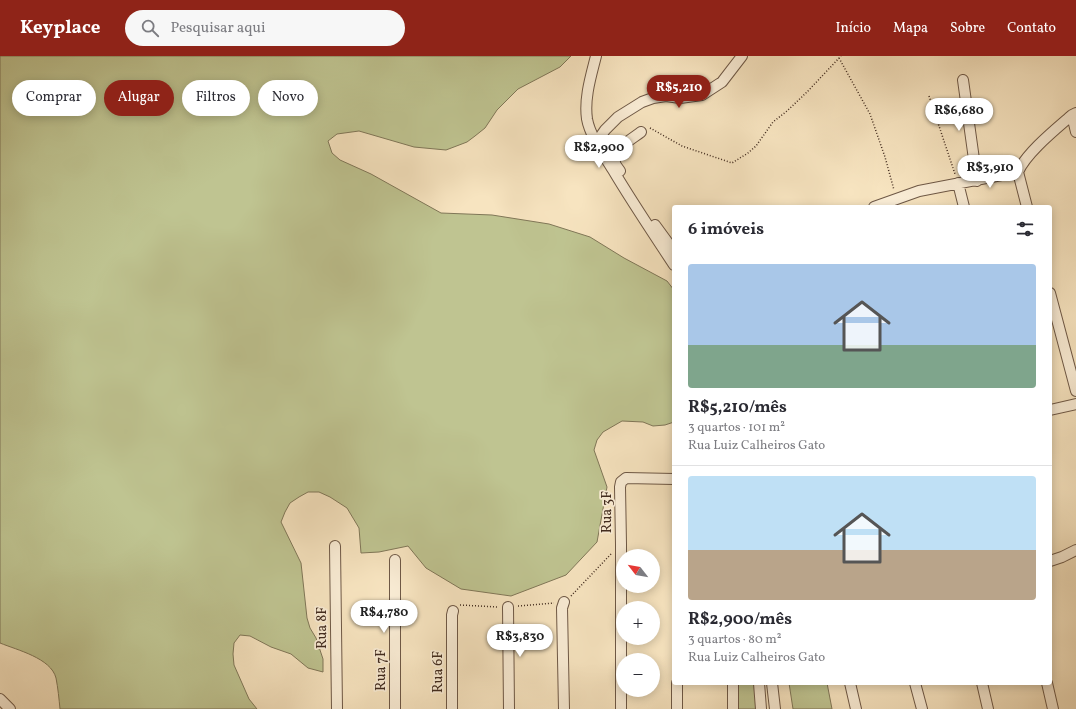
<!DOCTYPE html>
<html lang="pt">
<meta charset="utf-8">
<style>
:root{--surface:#fff;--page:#f7f7f7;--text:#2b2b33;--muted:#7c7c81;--line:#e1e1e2;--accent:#8f2418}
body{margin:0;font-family:Vollkorn,serif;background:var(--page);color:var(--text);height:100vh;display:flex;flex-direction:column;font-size:15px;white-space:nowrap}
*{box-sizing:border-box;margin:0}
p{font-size:13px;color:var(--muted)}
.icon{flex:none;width:22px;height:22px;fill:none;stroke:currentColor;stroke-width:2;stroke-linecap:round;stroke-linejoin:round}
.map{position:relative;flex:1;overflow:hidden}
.side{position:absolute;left:672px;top:149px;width:380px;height:480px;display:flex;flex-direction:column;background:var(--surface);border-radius:4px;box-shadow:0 2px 10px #0003}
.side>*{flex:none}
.banner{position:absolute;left:12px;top:24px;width:380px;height:36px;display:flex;gap:8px}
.needle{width:26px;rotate:301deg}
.tools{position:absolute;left:616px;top:493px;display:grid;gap:8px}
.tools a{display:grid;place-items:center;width:44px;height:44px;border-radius:50%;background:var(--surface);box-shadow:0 2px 10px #0003;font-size:20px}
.price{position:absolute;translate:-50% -34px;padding:0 9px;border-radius:14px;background:#fff;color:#222;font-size:13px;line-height:26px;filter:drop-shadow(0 1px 2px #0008)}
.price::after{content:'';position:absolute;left:50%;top:24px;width:12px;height:9px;margin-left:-6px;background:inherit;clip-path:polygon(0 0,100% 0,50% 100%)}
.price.current{background:var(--accent);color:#fff}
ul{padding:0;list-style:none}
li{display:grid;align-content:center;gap:8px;height:212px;padding:0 16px}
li+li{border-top:1px solid var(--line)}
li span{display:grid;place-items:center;height:124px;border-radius:4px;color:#555}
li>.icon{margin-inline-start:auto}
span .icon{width:72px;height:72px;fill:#fffc;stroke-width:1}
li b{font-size:17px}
h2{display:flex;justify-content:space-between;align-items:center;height:48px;padding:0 16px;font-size:17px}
.chip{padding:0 14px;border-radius:18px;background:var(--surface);box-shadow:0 2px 10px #0003;font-size:14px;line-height:36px}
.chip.current{background:var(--accent);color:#fff}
header{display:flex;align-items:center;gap:24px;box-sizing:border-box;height:56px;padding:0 20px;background:var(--accent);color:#fff}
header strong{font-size:19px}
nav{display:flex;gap:22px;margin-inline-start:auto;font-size:14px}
.search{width:280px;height:36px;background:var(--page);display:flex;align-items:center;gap:10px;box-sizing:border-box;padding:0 14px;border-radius:22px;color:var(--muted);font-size:15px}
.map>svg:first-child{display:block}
.green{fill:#bfc491;stroke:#807758}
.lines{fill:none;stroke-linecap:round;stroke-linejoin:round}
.minor-casing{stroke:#6e5846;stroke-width:12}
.path{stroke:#402a1e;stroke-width:1.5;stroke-dasharray:1 2;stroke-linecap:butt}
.minor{stroke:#faedd6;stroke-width:10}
.labels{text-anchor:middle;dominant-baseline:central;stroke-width:3.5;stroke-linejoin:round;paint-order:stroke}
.street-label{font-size:14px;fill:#402a1e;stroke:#faedd6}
</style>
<header>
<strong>Keyplace</strong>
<div class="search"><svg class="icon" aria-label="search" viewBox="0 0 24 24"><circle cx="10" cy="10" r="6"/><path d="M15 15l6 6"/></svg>Pesquisar aqui</div>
<nav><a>Início</a><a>Mapa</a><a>Sobre</a><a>Contato</a></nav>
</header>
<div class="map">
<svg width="1076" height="653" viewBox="0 0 1076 653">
<rect width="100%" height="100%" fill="#f7e4c0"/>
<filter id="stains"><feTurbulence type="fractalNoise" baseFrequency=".005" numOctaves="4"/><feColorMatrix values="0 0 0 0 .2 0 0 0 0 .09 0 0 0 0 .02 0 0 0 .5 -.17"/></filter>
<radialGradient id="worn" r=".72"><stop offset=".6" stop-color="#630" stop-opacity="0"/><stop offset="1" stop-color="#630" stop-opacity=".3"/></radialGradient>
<path class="green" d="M0,0h571l-11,11 -42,22 -21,21 -12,18 -10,8 -8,6 -21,8 -32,-3 -55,-16 -22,3 -9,7 4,12 8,7 31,14 70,39 51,2 57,9 41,13 34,21 43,23 7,9v132l-9,3 -12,1 -10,-4 -21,-1 -19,11 -6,8 -3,10 13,37 -10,55 -31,33 -55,21 -50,-7 -35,-21 -18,-22 -29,6 -18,1 -2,-25 -12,-20 -17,-11 -11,-5h-11l-9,5 -9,6 -5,9 -4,10 20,41 6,55 3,10 6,10 7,21v13l-15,-4 -17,-14 -20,-7 -21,-11 -10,-1 -6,8 -1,11 1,11 15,34 8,10h-197c-1,-10 -2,-21 -4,-31 -5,-20 -39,-28 -56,-35z
M737,627h21l3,26h-24z
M789,627h38l5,26h-39z"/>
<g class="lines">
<g class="minor-casing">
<path id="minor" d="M596,0c-5,20 -12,42 -9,63 3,17 17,36 26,51 19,32 40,63 61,95
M963,24l14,101
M1072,59l4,17
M596,87l9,-13 13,-13 24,-15 11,-4 13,-2 14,2 22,-3 20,-13 20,-26
M620,115c-2,-3 -6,-7 -5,-11 1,-13 17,-21 26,-28
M1018,116c8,-19 38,-43 54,-57l4,-2
M1018,116l9,35
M958,127l6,24
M874,151l45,-16 99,-19
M655,169l19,26
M1050,237l26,98
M1050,354l26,-6
M335,490l2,163
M395,504v149
M1050,505l12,-4 14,-7
M508,551l1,102
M677,627v26
M733,627v26
M759,627l2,26
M772,627l3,26
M850,627l6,26
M915,627l7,26
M982,627l6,26
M1047,627l6,26
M0,643l10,10
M452,653v-94l1,-4
M564,653l-2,-101 2,-6
M621,653v-165l-1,-57 1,-5 5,-4 48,1"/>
</g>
<path class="path" d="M839,2l31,56 15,43 9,33
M929,40l26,78
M650,72l32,18 50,17 16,-10 8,-7 17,-24 14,-11 20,-19 34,-36
M571,540l40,-42
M460,549l38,2
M518,550l36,-3"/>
<use href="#minor" class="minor"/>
</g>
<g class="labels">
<g class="street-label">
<text transform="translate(607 456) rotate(-90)">Rua 3F</text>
<text transform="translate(322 572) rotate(-90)">Rua 8F</text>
<text transform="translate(381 614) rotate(-90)">Rua 7F</text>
<text transform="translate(438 616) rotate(-90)">Rua 6F</text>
</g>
</g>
<rect width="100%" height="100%" filter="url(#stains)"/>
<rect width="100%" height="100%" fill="url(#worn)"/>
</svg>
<div class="tools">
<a><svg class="needle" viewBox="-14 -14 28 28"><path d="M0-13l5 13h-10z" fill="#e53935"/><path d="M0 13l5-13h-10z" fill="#7c7c81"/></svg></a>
<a>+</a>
<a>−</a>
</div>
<b class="price current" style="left:679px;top:53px">R$5,210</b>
<b class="price" style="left:959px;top:76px">R$6,680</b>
<b class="price" style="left:599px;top:113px">R$2,900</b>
<b class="price" style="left:990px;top:133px">R$3,910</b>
<b class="price" style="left:384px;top:578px">R$4,780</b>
<b class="price" style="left:520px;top:602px">R$3,830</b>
<div class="banner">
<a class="chip">Comprar</a>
<a class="chip current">Alugar</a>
<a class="chip">Filtros</a>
<a class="chip">Novo</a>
</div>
<section class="side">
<h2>6 imóveis<svg class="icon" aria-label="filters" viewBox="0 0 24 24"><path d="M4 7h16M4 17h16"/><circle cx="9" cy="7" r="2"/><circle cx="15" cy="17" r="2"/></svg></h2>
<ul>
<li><span style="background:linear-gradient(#a9c7e8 65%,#7fa58c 0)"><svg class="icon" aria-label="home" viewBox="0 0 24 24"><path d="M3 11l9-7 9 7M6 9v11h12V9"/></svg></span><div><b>R$5,210/mês</b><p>3 quartos · 101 m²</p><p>Rua Luiz Calheiros Gato</p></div></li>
<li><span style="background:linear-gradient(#bfe0f5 60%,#b9a48a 0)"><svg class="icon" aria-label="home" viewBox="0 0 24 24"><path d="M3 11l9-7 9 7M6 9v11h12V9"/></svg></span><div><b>R$2,900/mês</b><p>3 quartos · 80 m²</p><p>Rua Luiz Calheiros Gato</p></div></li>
</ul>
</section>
</div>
